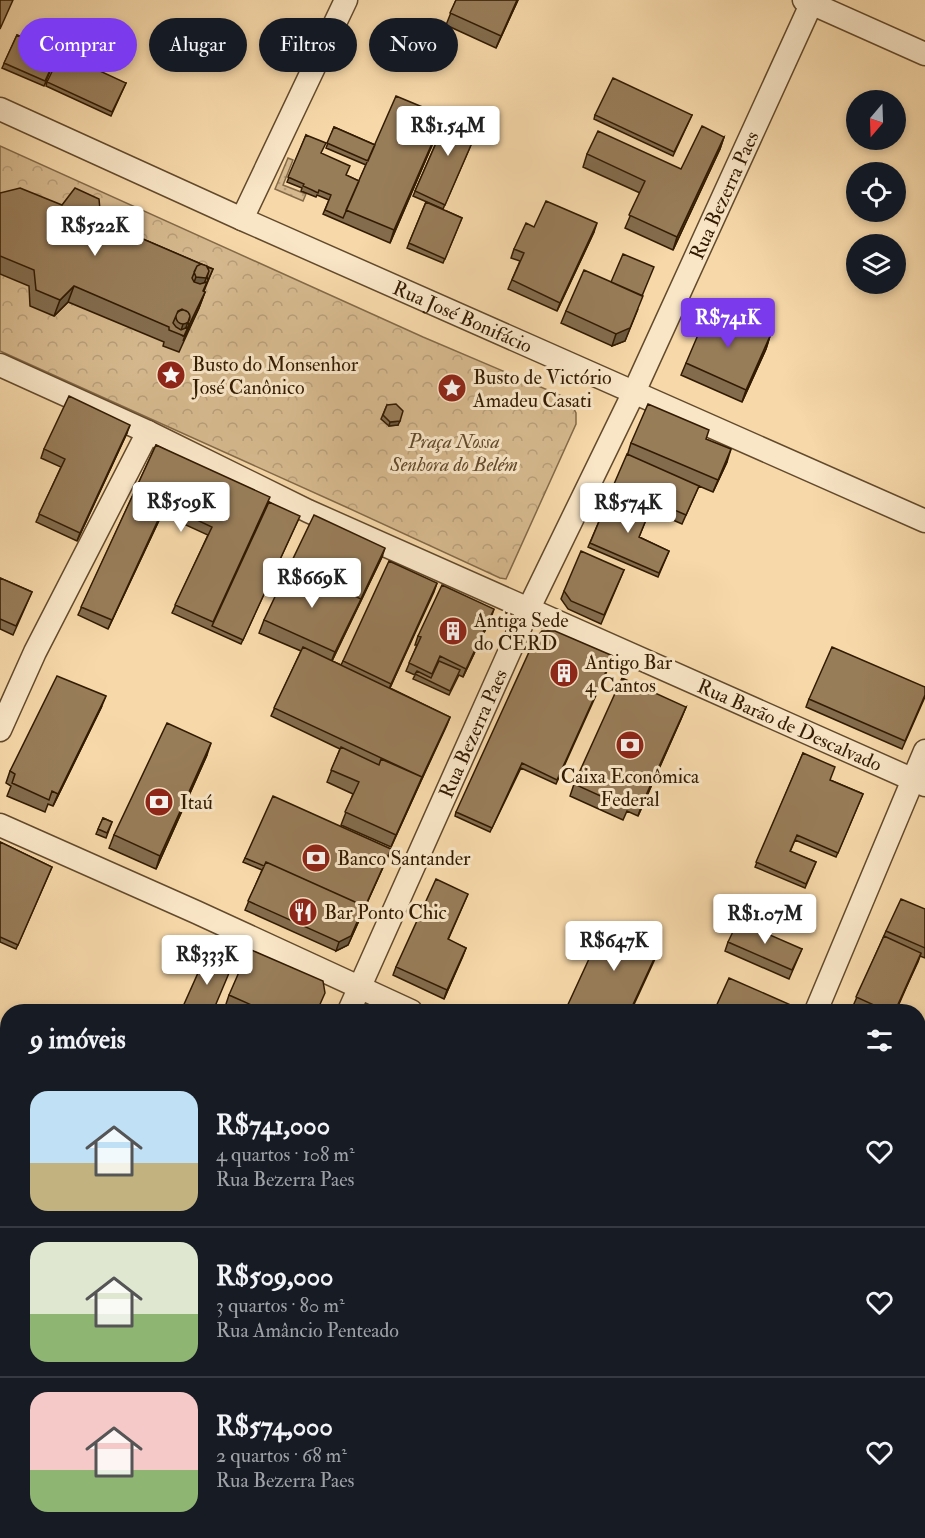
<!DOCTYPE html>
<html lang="pt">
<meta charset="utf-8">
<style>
:root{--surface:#171b24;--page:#242831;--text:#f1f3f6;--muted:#9ea1a6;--line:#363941;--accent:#7c3aed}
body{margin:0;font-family:"IM FELL Double Pica",serif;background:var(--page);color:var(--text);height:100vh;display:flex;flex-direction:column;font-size:22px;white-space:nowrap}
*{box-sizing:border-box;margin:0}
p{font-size:20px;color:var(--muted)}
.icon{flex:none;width:33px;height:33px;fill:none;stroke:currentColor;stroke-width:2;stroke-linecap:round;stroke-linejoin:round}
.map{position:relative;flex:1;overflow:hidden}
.side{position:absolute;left:0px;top:1004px;width:926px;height:536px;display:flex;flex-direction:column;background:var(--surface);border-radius:24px 24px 0 0;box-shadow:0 3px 9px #0003}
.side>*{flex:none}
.top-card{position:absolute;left:18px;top:18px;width:600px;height:54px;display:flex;gap:12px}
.needle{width:39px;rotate:199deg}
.fabs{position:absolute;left:846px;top:90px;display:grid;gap:12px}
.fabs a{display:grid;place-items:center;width:60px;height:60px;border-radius:50%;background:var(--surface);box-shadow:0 3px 9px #0003;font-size:30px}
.price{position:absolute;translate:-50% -51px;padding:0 14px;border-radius:6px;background:#fff;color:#222;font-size:20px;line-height:39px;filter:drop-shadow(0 2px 3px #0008)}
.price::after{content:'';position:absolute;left:50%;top:36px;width:18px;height:14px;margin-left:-9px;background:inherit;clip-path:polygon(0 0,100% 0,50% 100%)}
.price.current{background:var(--accent);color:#fff}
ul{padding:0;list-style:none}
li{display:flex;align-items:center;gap:18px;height:150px;padding:0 30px}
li+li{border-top:2px solid var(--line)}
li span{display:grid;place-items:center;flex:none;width:168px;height:120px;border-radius:18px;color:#555}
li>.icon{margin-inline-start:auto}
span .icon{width:72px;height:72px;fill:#fffc;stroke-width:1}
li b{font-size:26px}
h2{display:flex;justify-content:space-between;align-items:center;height:72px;padding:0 30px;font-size:26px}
.chip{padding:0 21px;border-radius:27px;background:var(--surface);box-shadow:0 3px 9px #0003;font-size:21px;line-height:54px}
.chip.current{background:var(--accent);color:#fff}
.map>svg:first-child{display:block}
.grass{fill:url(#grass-dots);stroke:#846a48;stroke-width:1.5}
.park{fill:url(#park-crowns);stroke:#846a48;stroke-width:1.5}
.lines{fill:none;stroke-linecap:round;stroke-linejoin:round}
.minor-casing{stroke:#634a2c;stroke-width:25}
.minor{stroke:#f9e6c7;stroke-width:22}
.wall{fill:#836c4d;stroke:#321b02;stroke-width:1.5}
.shaded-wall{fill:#6a583e;stroke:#321b02;stroke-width:1.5}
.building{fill:#987d59;stroke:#321b02;stroke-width:1.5}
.labels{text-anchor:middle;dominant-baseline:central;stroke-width:6;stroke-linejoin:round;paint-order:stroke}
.street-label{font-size:20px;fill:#321b02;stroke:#f9e6c7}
.poi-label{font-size:20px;fill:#321b02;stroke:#f9e6c7;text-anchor:start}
.park-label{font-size:20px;font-style:italic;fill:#634a2c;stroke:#f9e6c7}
</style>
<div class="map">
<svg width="925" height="1538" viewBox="0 0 925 1538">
<defs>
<pattern id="grass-dots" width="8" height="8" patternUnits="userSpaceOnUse" patternTransform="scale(1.5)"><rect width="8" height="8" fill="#d5b88d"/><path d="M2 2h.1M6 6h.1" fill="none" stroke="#b79e78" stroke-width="1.8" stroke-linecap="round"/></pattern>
<pattern id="park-crowns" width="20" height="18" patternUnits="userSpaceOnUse" patternTransform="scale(1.5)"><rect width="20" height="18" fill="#d5b88d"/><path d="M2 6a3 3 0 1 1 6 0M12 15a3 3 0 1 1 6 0" fill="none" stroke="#b79e78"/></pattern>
</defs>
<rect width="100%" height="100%" fill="#f6d8a9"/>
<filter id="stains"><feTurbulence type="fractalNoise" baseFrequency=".00333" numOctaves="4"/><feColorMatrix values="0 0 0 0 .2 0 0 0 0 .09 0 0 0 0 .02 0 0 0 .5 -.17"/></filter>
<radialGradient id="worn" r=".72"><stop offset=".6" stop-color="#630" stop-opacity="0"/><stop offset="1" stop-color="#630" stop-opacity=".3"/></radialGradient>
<path class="grass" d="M288,158l5,2 -10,25 23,9 -3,7 -28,-12z"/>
<path class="park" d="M0,146l423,191 146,62 7,14v11l-70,155 -6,-1 -154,-71 -346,-156z"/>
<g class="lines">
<g class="minor-casing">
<g id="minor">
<path d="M804,0l121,54"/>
<path id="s1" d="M0,109l242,110 683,302"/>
<path d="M242,219l104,-219"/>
<path id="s2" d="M0,365l148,67 160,79 617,274"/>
<path d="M0,730l35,-78 113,-220"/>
<path d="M0,825l196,87 215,99"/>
<path id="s3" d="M349,1011l180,-403 105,-216 179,-392"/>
<path d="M816,1011l109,-260"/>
<path d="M918,1240l7,4"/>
<path d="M0,1303l8,3"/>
<path d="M504,1532l14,6"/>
<path d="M113,1538l3,-6"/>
<path d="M585,1538l3,-6"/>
</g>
</g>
<use href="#minor" class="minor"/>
</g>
<path class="wall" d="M456,0h62l-22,48 -50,-23z
M17,35l41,18 -14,33 -42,-18z
M47,82l79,1 -15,33 -65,-30z
M451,109l30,13 -38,87 -30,-13z
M595,115h97l-19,41 -79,-37z
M334,127l41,18 64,-16 -49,114 -67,-29 6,-14 -12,-5 -1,2 -15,-6 1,-3 -15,-6 19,-47 15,18 25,22 13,6 7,-16 -40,-17z
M724,137l-4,12 -47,101 -48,-22 15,-35 -57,-26 4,-13 94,15z
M0,193l101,28 112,48 -9,22 1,1 -6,16 -20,44 -16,-6 1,-4 -96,-40 -14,14 -24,-10 -1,-20 -29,-12z
M426,202l36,16 -19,45 -36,-15z
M534,227l60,5 -37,79 -49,-22 12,-28 -9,-3 3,-9z
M642,296l-17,45 -13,5 -51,-23 5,-12z
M770,336l-4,13 -24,53 -61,-27 5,-12z
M387,405l11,20 -9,1 -8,-7z
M127,433l-50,108 -41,-19 25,-55 -20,-9 3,-9z
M706,439l21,23 -14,30 -14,-6 -17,38 -32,-14 -11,27 30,14 -11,26 -70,-30 39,-91 4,-13z
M156,445l113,57 29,18 -57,124 -69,-31 36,-78 -46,-21 -54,115 -30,-14z
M382,557l-50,104 9,4 2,-4 94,-78 -47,105 60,29 -59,130 -50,-22 12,-31 -26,-12 13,-33 -69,-33 30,-65 -42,-18 5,-13z
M624,570l-23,54 -33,-15 -7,-10 3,-8z
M0,578l32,14 -19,43 -13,-6z
M491,618l-28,59 -4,-2 -10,20 -36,-16 2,-4 -9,-4 11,-26h-2l3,-9z
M612,660l-56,124 -35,-16 -31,64 -35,-16 1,-4z
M925,687v10l-23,52 -96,-42 3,-8z
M686,707l-5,12 -43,97 -11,-5 -4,9 -53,-24 4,-12z
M101,708l-48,98 -5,-2 -3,8 -38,-16 4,-10 -5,-3 4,-12z
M803,753l27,27 33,14 -27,63 -41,-17 -5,12 26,10 -11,26 -50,-21z
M207,755l-51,114 -47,-21 5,-13z
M103,818l9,4 -6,16 -10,-4z
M0,842l52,25 -36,82 -16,-7z
M389,854l-41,91 -12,6 -91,-41 17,-40 -19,-8 2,-4z
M468,894l-20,46 18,8 -22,51 -51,-24 3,-8z
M925,909v49l-5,-2 -24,55h-32l-11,-5 33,-75z
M728,942l74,7 -13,30 -64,-28z
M229,995l92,10 -3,6h-85l-8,-4z
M0,1175l8,3v42l-8,-4z"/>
<path class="shaded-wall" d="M517,0h1l-22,48 5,-12z
M444,116l-5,13 -49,114 4,-13z
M724,137l-4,12 -47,101 4,-13z
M597,223l-3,9 -37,79 3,-8z
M209,271l-11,28 -10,-1 8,-21z
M74,286l-6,16 -14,14 6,-16z
M205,292l-6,16 -16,33 6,-16z
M638,309l-13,32 -13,5 4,-12z
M190,316l-7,20 -3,-2 3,-10z
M770,336l-4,13 -24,53 4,-12z
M400,421l-2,4 -9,1 1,-4z
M130,425l-3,8 -50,108 3,-8z
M731,449l-4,13 -14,30 5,-12z
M165,505l-3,9 -54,115 4,-9z
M385,548l-3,9 -52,108 5,-13z
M437,583l-3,9 -46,100 3,-8z
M494,609l-3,9 -28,59 3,-8z
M106,696l-5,12 -48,98 5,-12z
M686,707l-5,12 -43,97 4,-12z
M450,717l-3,8 -26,56 -30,66 5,-12 26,-58z
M211,743l-4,12 -51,114 4,-13z
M389,854l-41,91 -12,6 3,-9 25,-36z
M660,946l-5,13 -24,52h-1z
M466,948l-3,8 -19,43 3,-9z
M921,953l-3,9 -23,49z"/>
<path class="building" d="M0,0h13l-13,29z
M456,0h61l-16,36 -51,-23z
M17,35l41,18 -13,28 -41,-18z
M61,53l65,30 -14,29 -65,-30z
M613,78l79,37 -18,37 -79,-37z
M396,96l48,20 -50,114 -48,-20z
M451,109l30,13 -36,83 -30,-14z
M702,126l22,11 -47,100 -48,-22 16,-34 -58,-27 11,-23 83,38z
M334,127l41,18 -7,16 -41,-18z
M306,135l20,8 -5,10 29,13 -4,9 13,6 -16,37 -18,-8 6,-15 -12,-5 -1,3 -6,-3 -9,-4 1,-2 -16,-7z
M20,188l42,17 13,-17 24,11 2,22 100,43 -4,2 -5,12 2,4 6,2 7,-2 -4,9 2,1 -16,33 -1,-3 2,-6 -2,-4 -6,-3 -4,2 -5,12 3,4 5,3 7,-3 -4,9 -15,-6v-3l-95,-41 -14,14 -24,-10 -2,-20 -34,-14v-63z
M546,201l51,22 -37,80 -48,-23 12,-27 -10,-4 12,-26 8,4z
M426,202l36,16 -17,41 -36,-16z
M623,254l31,13 -12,29 -31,-14z
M201,264l6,2 2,5 -3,7 -10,-1 -2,-5 3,-6z
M207,267l6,2 -5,11 -1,-3 2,-6z
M584,270l59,26 -13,32 -14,6 -50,-23z
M709,309l61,27 -24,54 -60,-27z
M176 317a7 7 0 1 1 14 0a7 7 0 1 1-14 0Z
M69,396l61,29 -50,108 -41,-19 26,-55 -21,-10z
M396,404l7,7 -3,10 -10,1 -7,-7 4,-10z
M648,404l61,26 -3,9 25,10 -13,31 -87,-37z
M156,445l114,52 -57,125 -38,-17 37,-78 -47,-22 -53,115 -31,-13z
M627,454l72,32 -13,29 -72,-31z
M611,493l39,17 -11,27 30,14 -10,22 -69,-30z
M269,502l31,14 -57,124 -31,-14z
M314,515l71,33 -26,55 2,-4 -71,-34z
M581,551l43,19 -20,45 -33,-14 -7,-10z
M389,561l48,22 -46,101 -48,-23z
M290,565l71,34 -26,53 -71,-32z
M0,578l32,14 -16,34 -16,-7z
M442,585l52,24 -28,60 -26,-13 -8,18 -23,-11 12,-26 -3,-1z
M542,631h13l58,25 -56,124 -35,-17 -30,65 -36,-16 79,-173z
M303,647l147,70 -28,60 -148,-69z
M832,647l93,40v8l-20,46 -96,-42z
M439,661l21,9 -10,21 -35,-17 2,-3 14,7z
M57,676l49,20 -48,98 -6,-3 -3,9 -37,-17 3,-9 -5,-3z
M622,678l64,29 -44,97 -11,-5 -4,9 -53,-24z
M167,723l44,20 -51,113 -46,-21z
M341,747l38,18 2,-6 41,18 -26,58 -51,-23 14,-30 -28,-12z
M803,753l32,14 -5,13 33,14 -25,59 -41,-18 -7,16 26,11 -10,22 -50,-22z
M273,796l118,53 -28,62 1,-5 -98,-44 -2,4 -19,-8z
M103,818l9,4 -5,11 -9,-4z
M0,842l52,25 -34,78 -18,-8z
M266,862l98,44 -13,30 -12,6 -91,-41z
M436,879l32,15 -20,45 18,9 -19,42 -51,-23z
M901,899l24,10v39l-39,-17z
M738,921l64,28 -10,21 -64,-28z
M606,922l54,24 -30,65h-65z
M884,936l37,17 -26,58h-8l-31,-14z
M249,949l74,32 2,12 -8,18h-52l-36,-16z
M206,955l26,11 -19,45h-32z
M729,978l71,31 -1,2h-85z
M0,1119l5,2 -5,12z
M0,1175l8,3v37l-8,-4z
M918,1260l4,2 -4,8z"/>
<defs>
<g id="sight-disc" transform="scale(1.5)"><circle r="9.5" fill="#8f2418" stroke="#f9e6c7"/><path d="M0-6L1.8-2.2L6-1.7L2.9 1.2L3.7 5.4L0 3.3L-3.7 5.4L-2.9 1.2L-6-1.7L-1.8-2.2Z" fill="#fff"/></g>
<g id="building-disc" transform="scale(1.5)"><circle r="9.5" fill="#8f2418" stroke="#f9e6c7"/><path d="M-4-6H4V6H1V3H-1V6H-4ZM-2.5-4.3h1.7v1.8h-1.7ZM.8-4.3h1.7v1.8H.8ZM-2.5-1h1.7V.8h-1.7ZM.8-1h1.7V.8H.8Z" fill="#fff"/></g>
<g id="bank-disc" transform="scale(1.5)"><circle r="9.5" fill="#8f2418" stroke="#f9e6c7"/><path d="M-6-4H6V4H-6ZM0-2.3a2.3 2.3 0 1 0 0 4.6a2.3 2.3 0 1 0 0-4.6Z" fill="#fff"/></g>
<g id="restaurant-disc" transform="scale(1.5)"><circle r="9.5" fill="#8f2418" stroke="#f9e6c7"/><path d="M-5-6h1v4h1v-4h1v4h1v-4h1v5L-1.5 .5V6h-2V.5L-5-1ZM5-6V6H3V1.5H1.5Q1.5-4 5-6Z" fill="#fff"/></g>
</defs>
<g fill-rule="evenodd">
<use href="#sight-disc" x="171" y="375"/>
<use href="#sight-disc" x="452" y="388"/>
<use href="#building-disc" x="453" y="631"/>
<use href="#building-disc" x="564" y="673"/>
<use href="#bank-disc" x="630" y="745"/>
<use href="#bank-disc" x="159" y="802"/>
<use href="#bank-disc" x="316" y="858"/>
<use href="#restaurant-disc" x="303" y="912"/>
</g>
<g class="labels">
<g class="street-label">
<text stroke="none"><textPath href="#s3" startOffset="898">Rua Bezerra Paes</textPath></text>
<text stroke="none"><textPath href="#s1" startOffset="507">Rua José Bonifácio</textPath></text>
<text stroke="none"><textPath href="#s2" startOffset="868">Rua Barão de Descalvado</textPath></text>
<text stroke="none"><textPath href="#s3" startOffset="304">Rua Bezerra Paes</textPath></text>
</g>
<g class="poi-label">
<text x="192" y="364">Busto do Monsenhor<tspan x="192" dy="23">José Canônico</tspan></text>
<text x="473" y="377">Busto de Victório<tspan x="473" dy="23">Amadeu Casati</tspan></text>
<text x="474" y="620">Antiga Sede<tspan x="474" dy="23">do CERD</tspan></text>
<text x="585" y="662">Antigo Bar<tspan x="585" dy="23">4 Cantos</tspan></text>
<text x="630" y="776" text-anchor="middle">Caixa Econômica<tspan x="630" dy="23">Federal</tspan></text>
<text x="180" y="802">Itaú</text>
<text x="337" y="858">Banco Santander</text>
<text x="324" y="912">Bar Ponto Chic</text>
</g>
<g class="park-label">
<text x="454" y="441">Praça Nossa<tspan x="454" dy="23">Senhora do Belém</tspan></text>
</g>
</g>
<rect width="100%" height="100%" filter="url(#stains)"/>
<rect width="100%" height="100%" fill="url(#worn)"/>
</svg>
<div class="fabs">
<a><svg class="needle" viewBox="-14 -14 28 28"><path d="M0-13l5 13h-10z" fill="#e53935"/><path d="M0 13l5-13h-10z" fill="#9ea1a6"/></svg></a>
<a><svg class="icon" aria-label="locate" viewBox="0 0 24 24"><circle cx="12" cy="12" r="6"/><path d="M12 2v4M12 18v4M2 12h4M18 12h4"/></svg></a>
<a><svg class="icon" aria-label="layers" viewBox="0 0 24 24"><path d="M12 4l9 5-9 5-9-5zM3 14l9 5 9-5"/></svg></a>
</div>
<b class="price" style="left:448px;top:157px">R$1.54M</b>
<b class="price" style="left:95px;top:257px">R$522K</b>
<b class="price current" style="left:728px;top:349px">R$741K</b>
<b class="price" style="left:181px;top:533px">R$509K</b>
<b class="price" style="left:628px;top:534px">R$574K</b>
<b class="price" style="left:312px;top:609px">R$669K</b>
<b class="price" style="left:765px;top:945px">R$1.07M</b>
<b class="price" style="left:614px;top:972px">R$647K</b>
<b class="price" style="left:207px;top:986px">R$333K</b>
<div class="top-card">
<a class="chip current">Comprar</a>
<a class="chip">Alugar</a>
<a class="chip">Filtros</a>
<a class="chip">Novo</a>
</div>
<section class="side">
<h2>9 imóveis<svg class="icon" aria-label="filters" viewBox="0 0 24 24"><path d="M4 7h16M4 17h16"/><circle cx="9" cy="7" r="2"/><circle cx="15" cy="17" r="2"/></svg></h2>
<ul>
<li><span style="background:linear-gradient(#bfe0f5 60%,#c2b280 0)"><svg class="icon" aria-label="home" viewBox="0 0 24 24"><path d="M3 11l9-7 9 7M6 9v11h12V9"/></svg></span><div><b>R$741,000</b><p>4 quartos · 108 m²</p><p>Rua Bezerra Paes</p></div><svg class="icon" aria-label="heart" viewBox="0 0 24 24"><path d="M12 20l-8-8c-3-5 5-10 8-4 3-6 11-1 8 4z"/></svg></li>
<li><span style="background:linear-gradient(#dfe7d0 60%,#8fb573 0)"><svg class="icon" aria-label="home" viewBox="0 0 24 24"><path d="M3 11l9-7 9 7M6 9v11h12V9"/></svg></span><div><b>R$509,000</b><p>3 quartos · 80 m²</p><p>Rua Amâncio Penteado</p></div><svg class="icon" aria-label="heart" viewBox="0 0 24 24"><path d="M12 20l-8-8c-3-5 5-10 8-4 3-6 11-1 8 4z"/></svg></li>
<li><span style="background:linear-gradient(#f6c9c9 65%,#8fb573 0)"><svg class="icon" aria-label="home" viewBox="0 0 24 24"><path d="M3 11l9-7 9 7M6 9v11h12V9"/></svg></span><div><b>R$574,000</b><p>2 quartos · 68 m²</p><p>Rua Bezerra Paes</p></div><svg class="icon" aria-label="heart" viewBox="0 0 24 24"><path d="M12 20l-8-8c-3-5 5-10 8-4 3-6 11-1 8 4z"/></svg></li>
</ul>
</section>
</div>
